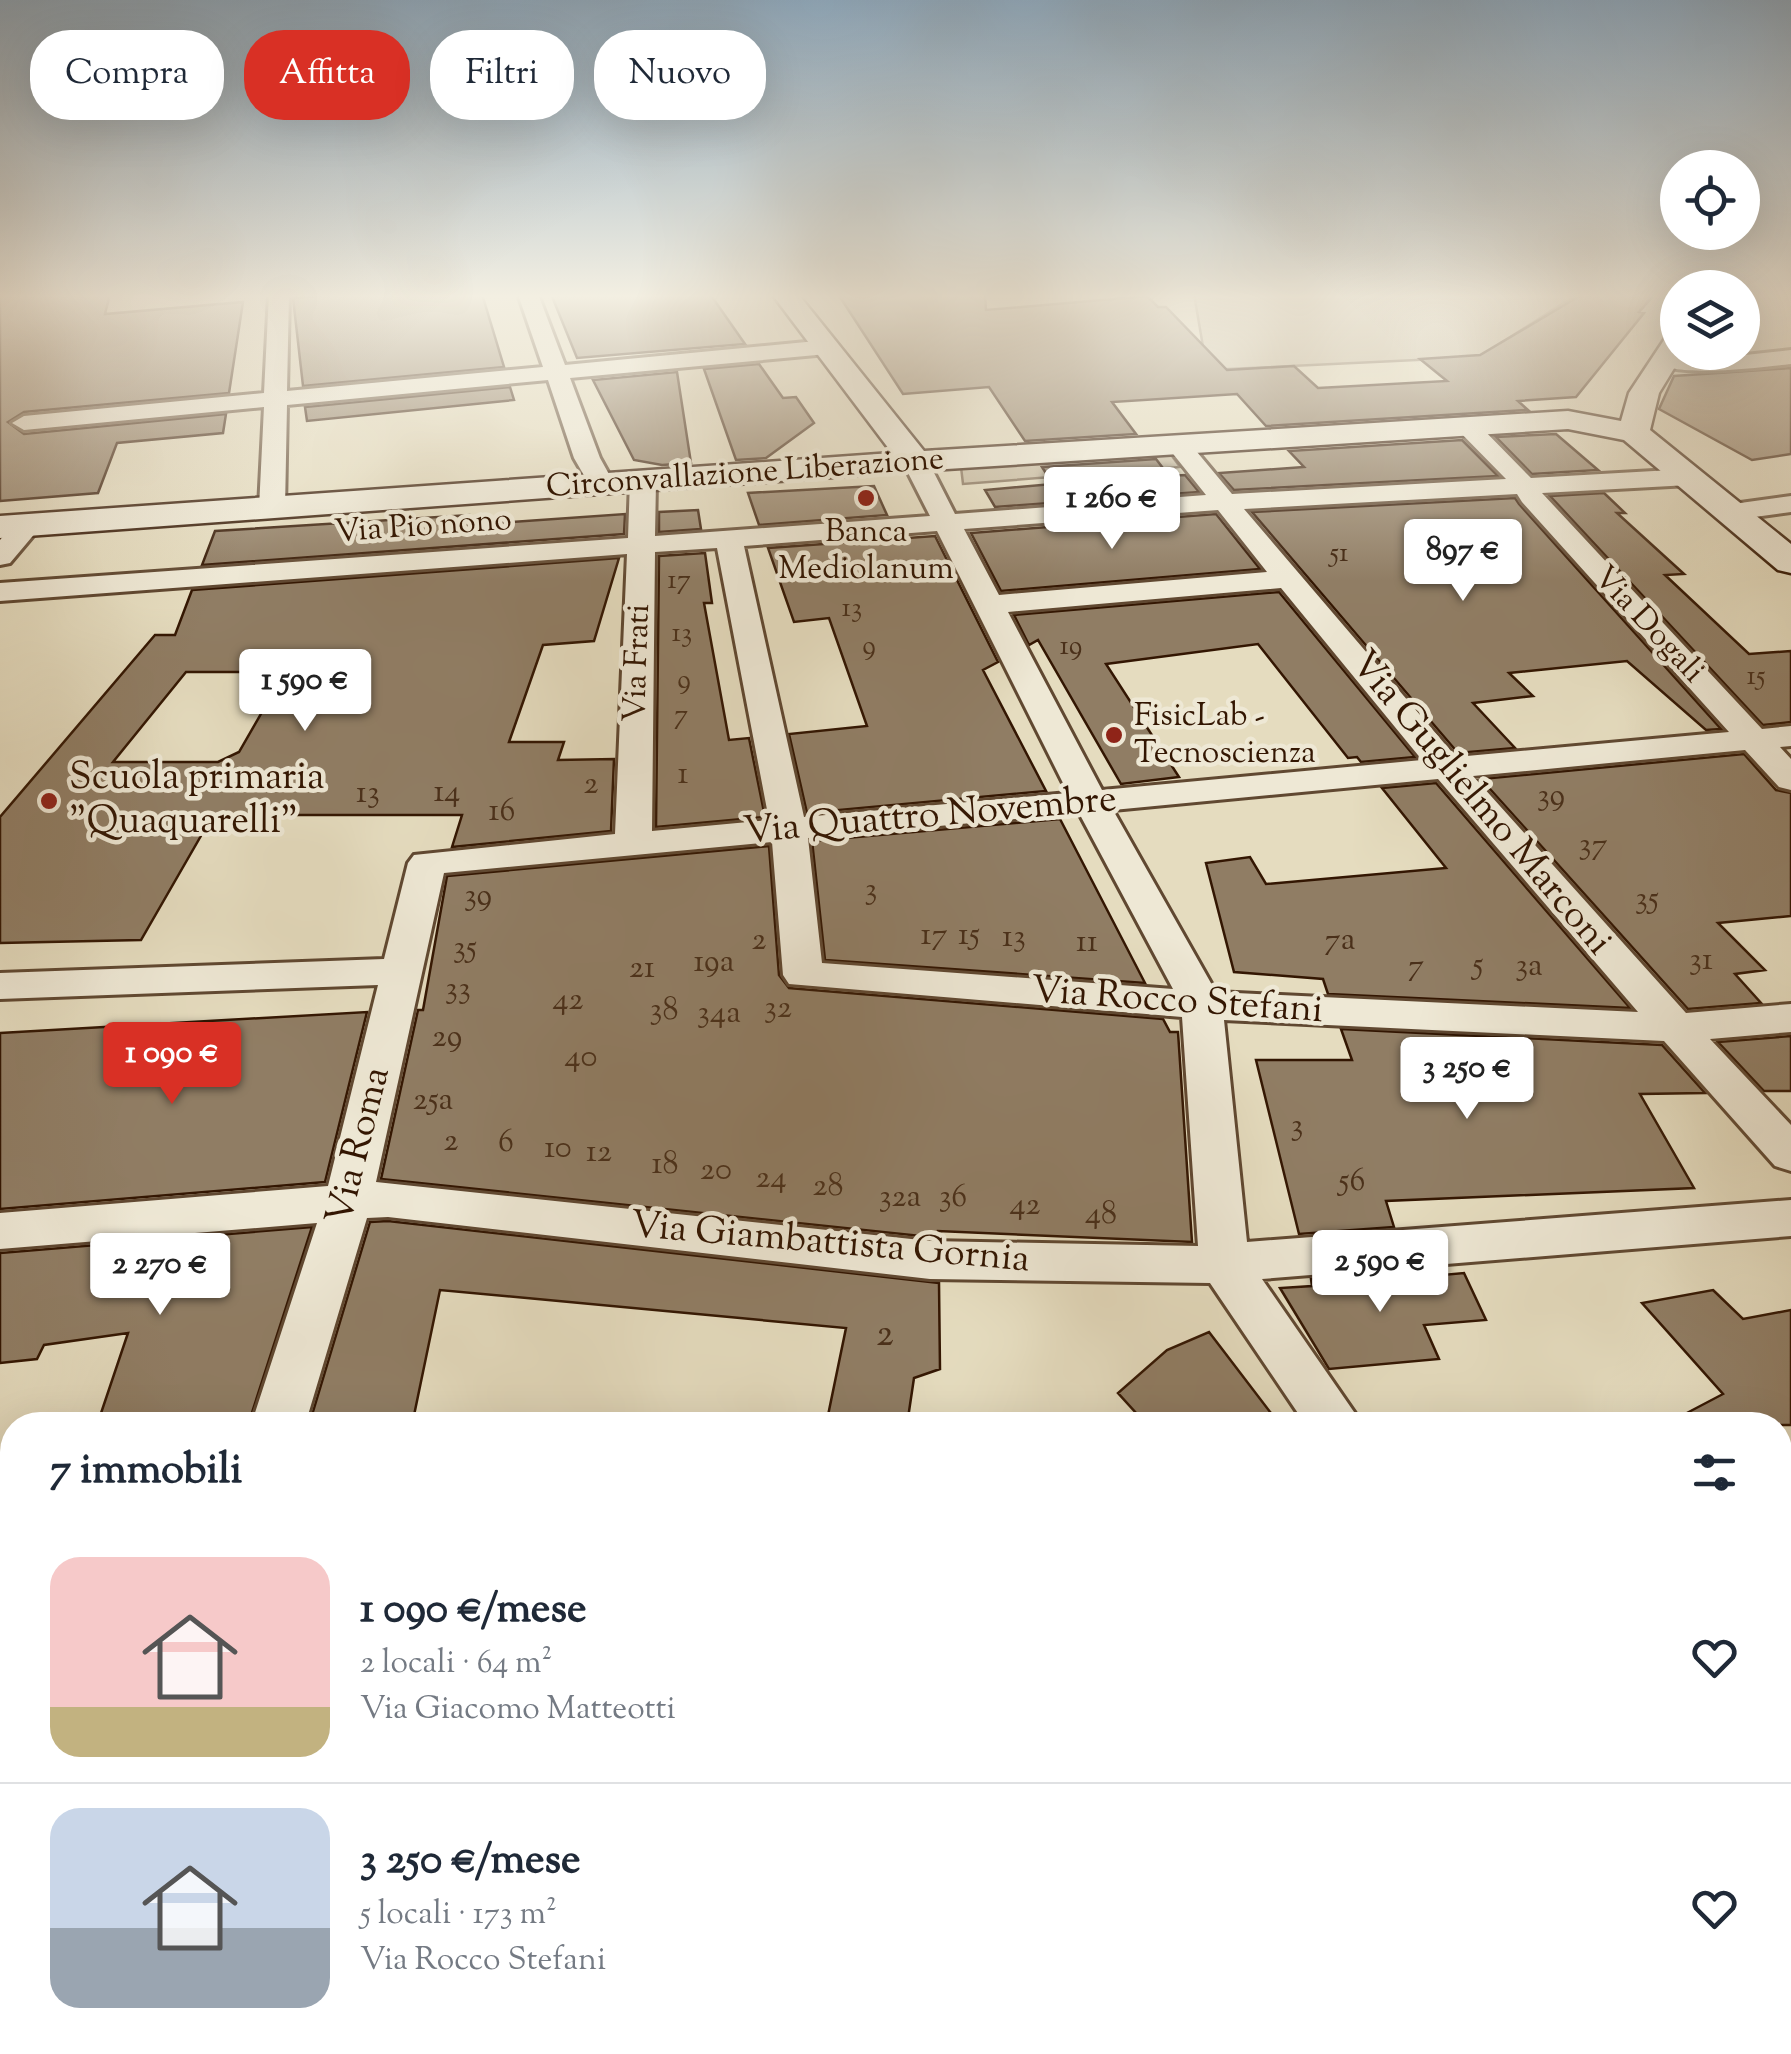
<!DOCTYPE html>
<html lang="it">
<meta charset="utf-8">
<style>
:root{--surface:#fff;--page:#f2f2f3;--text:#1f2937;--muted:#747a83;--line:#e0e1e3;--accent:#d93025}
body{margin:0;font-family:"Sorts Mill Goudy",serif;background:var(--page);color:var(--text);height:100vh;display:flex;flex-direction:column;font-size:38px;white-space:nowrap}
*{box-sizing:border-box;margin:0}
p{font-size:32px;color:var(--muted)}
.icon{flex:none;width:55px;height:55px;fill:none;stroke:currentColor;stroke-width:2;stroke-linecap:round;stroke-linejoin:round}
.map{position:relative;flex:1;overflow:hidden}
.panel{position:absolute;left:0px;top:1412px;width:1792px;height:642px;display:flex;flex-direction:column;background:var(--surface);border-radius:40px 40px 0 0;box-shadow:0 10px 40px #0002}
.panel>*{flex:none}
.hud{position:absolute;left:30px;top:30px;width:1000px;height:90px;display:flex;gap:20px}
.tools{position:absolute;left:1660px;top:150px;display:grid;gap:20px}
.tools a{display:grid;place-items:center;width:100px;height:100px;border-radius:50%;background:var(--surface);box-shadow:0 10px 40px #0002;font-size:50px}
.price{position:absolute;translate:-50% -85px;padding:0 22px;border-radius:10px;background:#fff;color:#222;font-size:32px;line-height:65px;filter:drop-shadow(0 2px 5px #0008)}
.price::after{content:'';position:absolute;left:50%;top:60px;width:30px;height:22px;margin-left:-15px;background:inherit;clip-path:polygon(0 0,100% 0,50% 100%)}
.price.selected{background:var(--accent);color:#fff}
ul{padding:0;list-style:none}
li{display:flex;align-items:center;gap:30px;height:250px;padding:0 50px}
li+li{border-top:2px solid var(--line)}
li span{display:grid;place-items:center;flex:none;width:280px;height:200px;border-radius:30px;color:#555}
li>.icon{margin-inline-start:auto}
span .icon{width:120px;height:120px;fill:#fffc;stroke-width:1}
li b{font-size:42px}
h2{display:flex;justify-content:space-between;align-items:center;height:120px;padding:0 50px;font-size:42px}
.chip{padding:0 35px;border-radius:40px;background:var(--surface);box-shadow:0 10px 40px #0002;font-size:35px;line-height:90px}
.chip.selected{background:var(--accent);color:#fff}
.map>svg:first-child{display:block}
.green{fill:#c7ba9f;stroke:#7d6850;stroke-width:2.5}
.building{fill:#907d64;stroke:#331602;stroke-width:2.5;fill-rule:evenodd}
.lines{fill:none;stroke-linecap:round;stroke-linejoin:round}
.pedestrian-casing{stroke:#604831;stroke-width:5}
.minor-casing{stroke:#604831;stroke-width:6}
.secondary-casing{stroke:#331602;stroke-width:5}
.pedestrian{fill:#eee8d5;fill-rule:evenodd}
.minor{fill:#eee8d5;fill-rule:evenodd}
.secondary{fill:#eee8d5;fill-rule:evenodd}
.poi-dot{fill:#8f2418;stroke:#eee8d5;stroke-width:4}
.labels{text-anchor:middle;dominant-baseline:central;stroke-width:9;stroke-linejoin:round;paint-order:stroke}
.far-number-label{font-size:28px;fill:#4a301a}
.far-street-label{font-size:32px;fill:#331602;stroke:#eee8d5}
.far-poi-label{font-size:32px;fill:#331602;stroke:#eee8d5}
.number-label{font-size:32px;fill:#4a301a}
.poi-label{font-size:38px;fill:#331602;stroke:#eee8d5;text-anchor:start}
.street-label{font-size:38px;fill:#331602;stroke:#eee8d5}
.near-number-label{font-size:38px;fill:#4a301a}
</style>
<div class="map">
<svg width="1791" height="2054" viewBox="0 0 1791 2054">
<rect width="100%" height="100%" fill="#e5dcbf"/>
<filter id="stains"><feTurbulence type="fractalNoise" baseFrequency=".002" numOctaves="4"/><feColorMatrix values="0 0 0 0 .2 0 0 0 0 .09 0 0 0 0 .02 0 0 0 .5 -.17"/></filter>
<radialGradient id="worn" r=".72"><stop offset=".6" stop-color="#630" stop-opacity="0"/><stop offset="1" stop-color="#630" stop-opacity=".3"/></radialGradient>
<path class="green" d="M1194,294h381l1,1 -97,62 -272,13z
M1169,452l11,15 -217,17 -2,-17z"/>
<path class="building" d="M0,294h110l-5,20 138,-12 -14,91 -205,19 -16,10 16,12 202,-20 -3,19 -106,10 -19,50 -98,8z
M343,294h139l22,73 -201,19 -10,-88z
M551,294h159l35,50 -168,14z
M838,294h147l1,16 161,-14 11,11h8l61,63 67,-4 24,22 129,-7 -27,-22 60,-4 103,-61h72l-16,18 5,1 -68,84 -58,4 10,9 -262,16 -29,-32 -125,8 24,32 -111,7 -36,-54 -86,7z
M759,364l24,34 13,-1 18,26 -48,35 -30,2 -32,-91z
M1791,368v86l-39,6 -93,-51 15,-33z
M677,372l14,91 -29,2 -28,-5 -41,-80z
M510,387l4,13 -207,21 -2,-14z
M1556,434l42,36 -66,4 -36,-37z
M1462,440l36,36 -264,14 -15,-17 85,-6 -15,-16z
M1156,459l13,17 16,-1 14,17 -204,15 -10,-17 68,-6 -11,-17z
M874,486l13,29 -128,10 -11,-32z
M1604,493l21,20h-8l67,61 -19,1 84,79 42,-3v71l-28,3 -213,-229z
M1515,498l4,6 202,225 -15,1 -79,-69 -118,12 24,23 -60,7 42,45 -57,5 -206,-241z
M698,510l3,19 -42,3v-20z
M625,514l-1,20 -422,31 13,-34 254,-16 -1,10z
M1216,514l44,55 -259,22 -30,-58z
M935,536l63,126 -15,8 63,121 -239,22 -18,-79 78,-8 -38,-108 -35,4 -26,-74z
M705,553l7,50h-8l25,137 20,-2 16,79 -109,10 3,-271z
M619,558l-25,83 -51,4 -34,97h55l-6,18 56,-1 -3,72 -159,16 10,-32h-249l-72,125 -141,3v-126l155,-182h20l17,-45zM186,672h99l-46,80 -21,10h-105z
M1279,592l136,165 -54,5 -4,-5 -9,1 -90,-114 -152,20 73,113 -58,7 -83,-144 -9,5 -15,-30z
M1744,754l32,36 15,3v123l-73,7 47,47 -30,4 26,29 -73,6 -207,-230z
M1436,783l194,225 -302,-14 -5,-15 -89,-7 -28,-109 44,-6 16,27 180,-16 -64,-80z
M1060,819l85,164 -320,-23 -13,-119z
M769,846l10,129 10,13 374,31 7,13h8l14,210 -254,-11v6h-8l-549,-58 37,-169h5l24,-134z
M367,1012l-42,170 -325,27v-176z
M1341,1029l321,16 43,48 -65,1 54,94 -308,13 8,26 -95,7 -43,-174h96z
M1791,1036v55h-27l-46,-49z
M388,1221l551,62 1,86 -26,9 -7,47h-81l20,-97 -406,-38 -28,135h-103l61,-203z
M312,1227l-64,198h-151l31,-92 -84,12 -7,14 -37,4v-110z
M1408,1271l2,7 54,-5 22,47 -62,5 15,34 -110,10 -49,-81 32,-2 -1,-7z
M1713,1290l30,29 48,-9v115h-127l59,-31 -81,-91z
M1209,1332l13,17 58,76h-133l-29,-32 49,-43z"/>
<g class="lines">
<g class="pedestrian-casing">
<path id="pedestrian" d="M21,2042h54l-5,12h-54z"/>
</g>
<g class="minor-casing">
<path id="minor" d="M269,294h20l-2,97 256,-24 -25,-73h20l27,71 262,-25 11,7 -11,7 -257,24 30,80 15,27 -13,8 -9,-2 -19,-33 -26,-78 -261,25 -2,103 -13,8 -13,-8 5,-101 -240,23 -12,-7 12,-7 240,-23z
M1791,350v14c-28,3 -117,15 -136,-3l11,-7 70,2z
M1465,418l9,2 57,58 158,-9 13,8 -13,8 -147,8 220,236 29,-3v20l-11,1 11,12v31l-12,-3 -34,-37 -272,26 213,237 105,-9v28l-81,7 81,86v46l-16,-5 -111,-125 -440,-21 23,222 544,-42v36l-529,43 101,146h-57l-96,-142 -280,-4 -542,-62 -21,1 -62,207h-54l66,-202 -317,26v-36l328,-27 50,-201 -378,14v-26l384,-14 24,-96 6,-8 201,-21 12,-280 -627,47v-18l628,-45 2,-57 13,-8 13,8 -1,55 275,-20 -28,-55 13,-8 13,8 27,53 251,-19 -40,-50 12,-7 9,2 45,54 274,-15 -53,-54zM1517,494l5,8 207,230 -273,25 -212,-248zM1218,510l49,62 -268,23 -35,-66zM937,531l131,262 -264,24 -60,-271zM717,548l52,272 -117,11 3,-279zM1281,588l141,172 -320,30 -94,-178zM1438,779l200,233 -422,-20 -103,-182zM1079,813l94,176 -351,-26 -14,-125zM772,842l11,133 6,9 393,33 16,229 -268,-5 -554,-59 68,-309z
M1791,496v16l-58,8 -13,-8 13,-8z
M28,517l14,8 -32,38 -10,2v-25l18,-21z
M12,1730v64l-12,1v-64z
M1780,2020l11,34h-71l-5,-12h65z
M1047,2042h74l5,12h-74z"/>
</g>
<g class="secondary-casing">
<path id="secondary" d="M772,294h26l126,157 644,-40 53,10 8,-28 39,-59 10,-2v20h6l-25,41 -9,37 141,114v29l-13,-3 -154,-130 -56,-11 -653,42 -915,67v-22l892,-63z"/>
</g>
<use href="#pedestrian" class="pedestrian"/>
<use href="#minor" class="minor"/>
<use href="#secondary" class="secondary"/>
</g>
<linearGradient id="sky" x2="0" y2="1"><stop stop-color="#8ea9be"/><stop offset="0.51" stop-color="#f3efe2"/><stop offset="1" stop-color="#f3efe2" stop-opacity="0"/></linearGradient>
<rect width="1791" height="581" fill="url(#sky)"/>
<g class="poi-dot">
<circle cx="866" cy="498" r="10"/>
<circle cx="1114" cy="735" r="10"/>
<circle cx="49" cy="801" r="10"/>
</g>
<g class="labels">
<g class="far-number-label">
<text x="1339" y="554">51</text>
<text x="679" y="581">17</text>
<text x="852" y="609">13</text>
<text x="682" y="634">13</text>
<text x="869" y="647">9</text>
<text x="1071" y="647">19</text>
<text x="1756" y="677">15</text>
<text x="684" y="681">9</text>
<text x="681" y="716">7</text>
</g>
<g class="far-street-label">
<text transform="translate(745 474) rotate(-4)">Circonvallazione Liberazione</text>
<text transform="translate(423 527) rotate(-4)">Via Pio nono</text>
<text transform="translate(1648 625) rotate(47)">Via Dogali</text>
<text transform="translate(638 663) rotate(-88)">Via Frati</text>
</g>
<g class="far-poi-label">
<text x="866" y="533">Banca<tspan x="866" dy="37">Mediolanum</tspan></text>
<text x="1134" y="717" text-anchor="start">FisicLab -<tspan x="1134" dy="37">Tecnoscienza</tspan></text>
</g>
<g class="number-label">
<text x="683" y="775">1</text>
<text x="591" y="785">2</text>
<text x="447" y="793">14</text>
<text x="368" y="794">13</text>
<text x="1551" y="797">39</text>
<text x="502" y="812">16</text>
<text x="1593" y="846">37</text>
<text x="871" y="891">3</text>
<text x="478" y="897">39</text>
<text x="1647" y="900">35</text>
<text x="934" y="936">17</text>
<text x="969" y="936">15</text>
<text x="1014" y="938">13</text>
<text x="759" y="941">2</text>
<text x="1340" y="941">7a</text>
<text x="1087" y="943">11</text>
<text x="465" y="949">35</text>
<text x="1701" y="961">31</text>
<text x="714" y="963">19a</text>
<text x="1478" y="966">5</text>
<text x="1416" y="967">7</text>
<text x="1529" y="967">3a</text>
<text x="642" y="969">21</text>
<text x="458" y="990">33</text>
<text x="568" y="1001">42</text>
<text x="778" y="1009">32</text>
<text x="664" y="1011">38</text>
<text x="719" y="1014">34a</text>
<text x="447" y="1038">29</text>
<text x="581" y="1058">40</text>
<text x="433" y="1101">25a</text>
<text x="1297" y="1127">3</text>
<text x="451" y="1142">2</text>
<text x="506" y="1143">6</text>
<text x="558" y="1149">10</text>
<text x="599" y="1153">12</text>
<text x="665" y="1165">18</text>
<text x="716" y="1171">20</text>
<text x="771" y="1179">24</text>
<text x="1352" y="1182">56</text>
<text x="828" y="1187">28</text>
<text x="900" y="1198">32a</text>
<text x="953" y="1198">36</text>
<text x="1025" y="1206">42</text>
<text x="1101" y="1215">48</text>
</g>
<g class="poi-label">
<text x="69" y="779">Scuola primaria<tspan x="69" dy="44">"Quaquarelli"</tspan></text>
</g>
<g class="street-label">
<text transform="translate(1480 804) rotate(50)">Via Guglielmo Marconi</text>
<text transform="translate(930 817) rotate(-5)">Via Quattro Novembre</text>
<text transform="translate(1177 1002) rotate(4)">Via Rocco Stefani</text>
<text transform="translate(360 1146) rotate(-76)">Via Roma</text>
<text transform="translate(830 1244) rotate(5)">Via Giambattista Gornia</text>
</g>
<g class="near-number-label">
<text x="885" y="1336">2</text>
</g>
</g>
<rect width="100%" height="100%" filter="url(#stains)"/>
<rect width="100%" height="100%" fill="url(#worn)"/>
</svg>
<div class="tools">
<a><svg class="icon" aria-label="locate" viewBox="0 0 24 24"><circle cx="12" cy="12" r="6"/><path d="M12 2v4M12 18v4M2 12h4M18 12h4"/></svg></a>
<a><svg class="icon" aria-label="layers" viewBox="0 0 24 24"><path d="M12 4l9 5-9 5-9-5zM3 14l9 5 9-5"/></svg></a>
</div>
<b class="price" style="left:1112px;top:552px">1 260 €</b>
<b class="price" style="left:1463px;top:604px">897 €</b>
<b class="price" style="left:305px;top:734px">1 590 €</b>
<b class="price selected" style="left:172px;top:1107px">1 090 €</b>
<b class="price" style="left:1467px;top:1122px">3 250 €</b>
<b class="price" style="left:1380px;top:1315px">2 590 €</b>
<b class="price" style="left:160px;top:1318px">2 270 €</b>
<div class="hud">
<a class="chip">Compra</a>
<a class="chip selected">Affitta</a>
<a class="chip">Filtri</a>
<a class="chip">Nuovo</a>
</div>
<section class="panel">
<h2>7 immobili<svg class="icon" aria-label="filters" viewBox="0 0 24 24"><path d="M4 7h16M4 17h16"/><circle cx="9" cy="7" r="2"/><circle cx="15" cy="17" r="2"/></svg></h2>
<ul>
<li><span style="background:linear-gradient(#f6c9c9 75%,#c2b280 0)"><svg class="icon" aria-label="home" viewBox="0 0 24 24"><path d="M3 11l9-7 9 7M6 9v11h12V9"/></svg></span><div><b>1 090 €/mese</b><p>2 locali · 64 m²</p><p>Via Giacomo Matteotti</p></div><svg class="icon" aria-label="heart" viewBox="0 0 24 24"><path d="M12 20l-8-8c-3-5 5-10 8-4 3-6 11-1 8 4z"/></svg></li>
<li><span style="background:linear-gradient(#c9d6e8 60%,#9aa5b1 0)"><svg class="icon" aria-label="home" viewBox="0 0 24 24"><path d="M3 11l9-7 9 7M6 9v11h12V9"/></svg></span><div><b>3 250 €/mese</b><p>5 locali · 173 m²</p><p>Via Rocco Stefani</p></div><svg class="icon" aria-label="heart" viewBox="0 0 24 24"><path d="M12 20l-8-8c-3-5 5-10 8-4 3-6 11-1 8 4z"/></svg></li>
</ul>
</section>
</div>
